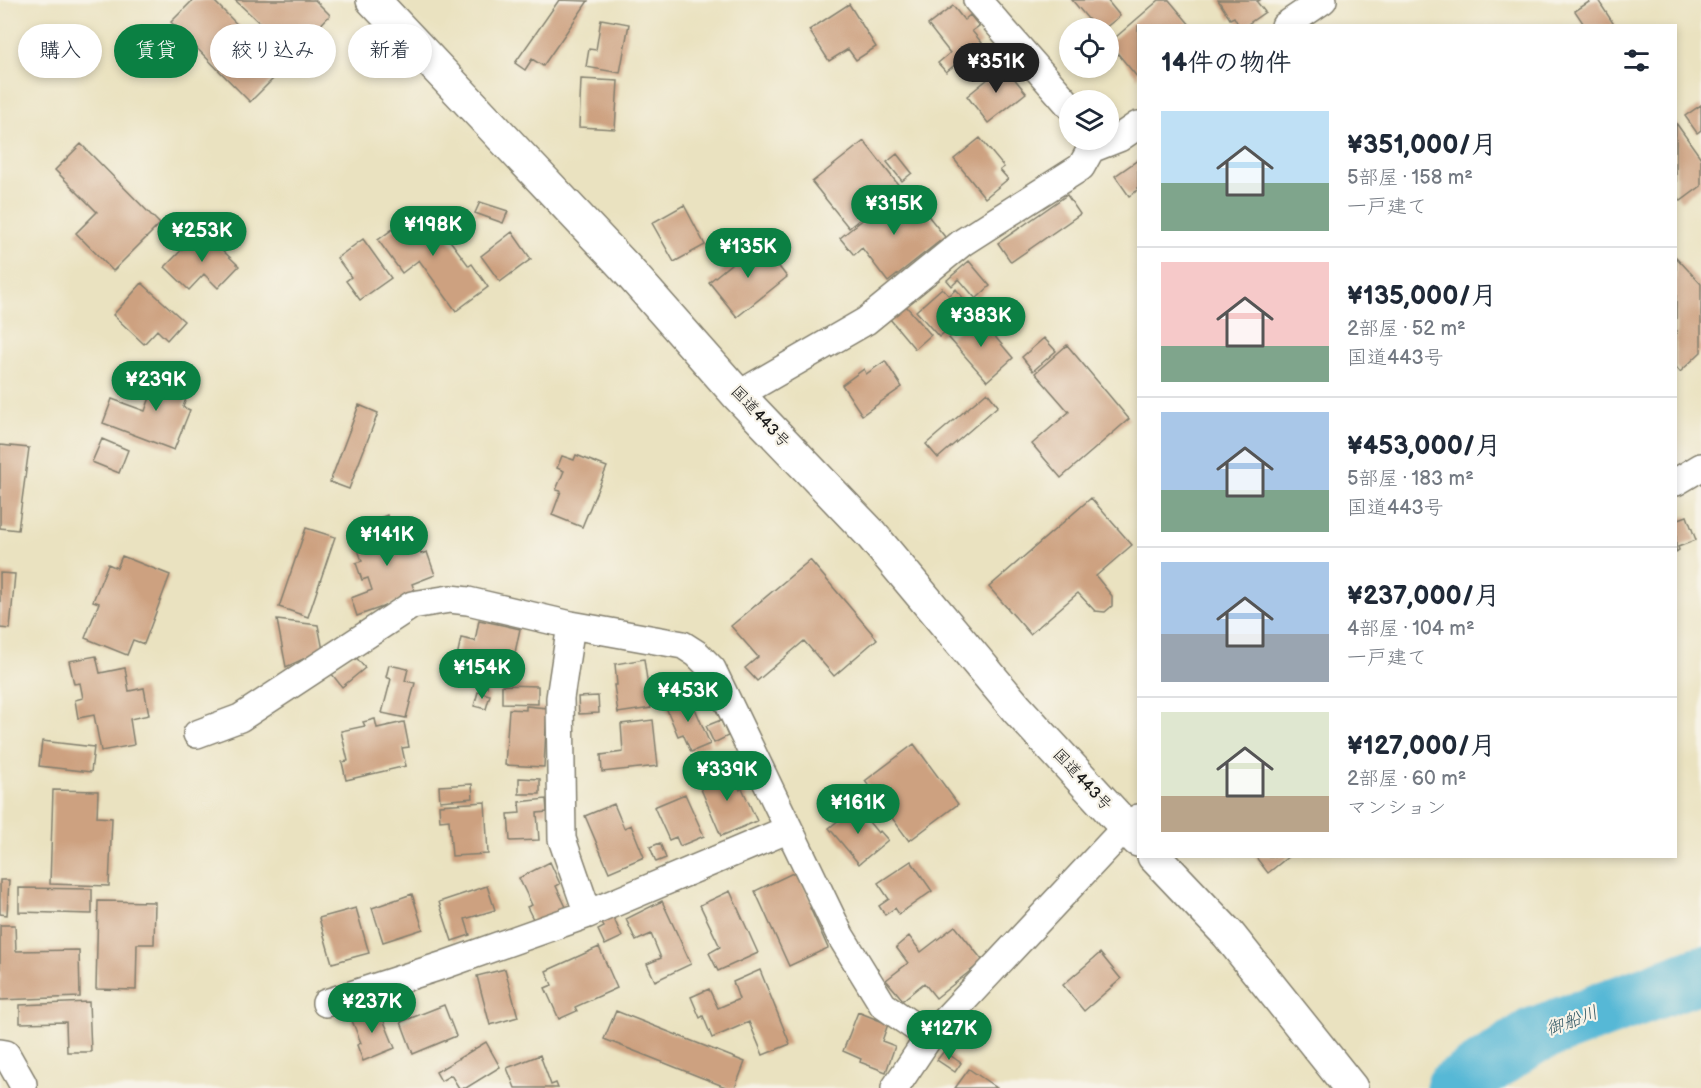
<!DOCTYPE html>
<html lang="ja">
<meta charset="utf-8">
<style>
:root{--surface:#fff;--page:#f6f6f7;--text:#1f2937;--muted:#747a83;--line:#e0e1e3;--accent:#0b8043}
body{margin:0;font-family:"Balsamiq Sans","Klee One",sans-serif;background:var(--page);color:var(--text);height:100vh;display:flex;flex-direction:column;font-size:22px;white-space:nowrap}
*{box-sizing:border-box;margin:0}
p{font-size:20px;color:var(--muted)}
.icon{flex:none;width:33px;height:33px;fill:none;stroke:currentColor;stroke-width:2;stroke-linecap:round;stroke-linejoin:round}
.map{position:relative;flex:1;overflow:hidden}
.drawer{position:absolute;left:1137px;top:24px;width:540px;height:834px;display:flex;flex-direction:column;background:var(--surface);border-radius:0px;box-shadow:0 3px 9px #0003}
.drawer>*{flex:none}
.hud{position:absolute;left:18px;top:24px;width:570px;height:54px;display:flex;gap:12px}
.tools{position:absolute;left:1059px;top:18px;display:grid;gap:12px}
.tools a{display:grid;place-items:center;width:60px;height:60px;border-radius:50%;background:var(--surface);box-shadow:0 3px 9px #0003;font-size:30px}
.price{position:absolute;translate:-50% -51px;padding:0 14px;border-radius:21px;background:var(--accent);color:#fff;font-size:20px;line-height:39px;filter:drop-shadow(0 2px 3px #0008)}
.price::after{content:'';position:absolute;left:50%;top:36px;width:18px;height:14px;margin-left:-9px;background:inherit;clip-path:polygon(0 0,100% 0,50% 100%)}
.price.current{background:#222;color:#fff}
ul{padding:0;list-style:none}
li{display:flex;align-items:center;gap:18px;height:150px;padding:0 24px}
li+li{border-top:2px solid var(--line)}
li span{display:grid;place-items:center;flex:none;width:168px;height:120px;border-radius:0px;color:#555}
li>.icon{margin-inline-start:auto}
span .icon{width:72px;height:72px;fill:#fffc;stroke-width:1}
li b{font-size:26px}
h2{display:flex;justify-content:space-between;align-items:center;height:72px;padding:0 24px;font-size:26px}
.tag{padding:0 21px;border-radius:27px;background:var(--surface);box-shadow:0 3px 9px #0003;font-size:21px;line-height:54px}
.tag.current{background:var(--accent);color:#fff}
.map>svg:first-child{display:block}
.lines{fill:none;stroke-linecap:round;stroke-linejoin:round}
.river{stroke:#57b8d6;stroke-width:57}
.building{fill:#cda180}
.street-casing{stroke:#837f6e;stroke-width:30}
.highway-casing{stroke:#837f6e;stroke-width:36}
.street{stroke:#fff;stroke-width:27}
.highway{stroke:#fff;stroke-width:33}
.labels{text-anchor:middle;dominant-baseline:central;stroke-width:4.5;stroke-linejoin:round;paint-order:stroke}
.street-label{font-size:16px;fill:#1c1c1c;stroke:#f7f3e8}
.water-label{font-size:18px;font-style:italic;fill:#345a66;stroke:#f7f3e8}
</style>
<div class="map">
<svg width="1701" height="1088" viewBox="0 0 1701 1088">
<rect width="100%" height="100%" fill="#f7f3e8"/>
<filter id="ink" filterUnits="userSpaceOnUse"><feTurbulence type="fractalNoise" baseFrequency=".0167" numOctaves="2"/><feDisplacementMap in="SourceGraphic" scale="12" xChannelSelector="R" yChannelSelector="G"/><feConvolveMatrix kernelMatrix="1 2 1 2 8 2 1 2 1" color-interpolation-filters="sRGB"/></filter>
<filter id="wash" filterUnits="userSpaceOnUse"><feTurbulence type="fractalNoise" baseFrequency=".008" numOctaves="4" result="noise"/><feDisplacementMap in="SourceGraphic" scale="24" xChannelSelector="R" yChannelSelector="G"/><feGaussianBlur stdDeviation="1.35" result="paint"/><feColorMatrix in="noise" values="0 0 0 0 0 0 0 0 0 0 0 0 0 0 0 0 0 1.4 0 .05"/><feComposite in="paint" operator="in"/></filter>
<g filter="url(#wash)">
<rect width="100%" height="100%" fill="#eae2c0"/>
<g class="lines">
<path class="river" d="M1454,1088l79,-52 168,-62"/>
</g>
<g id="blocks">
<path class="building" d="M193,0h20l69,70 -32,32 -79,-80z
M235,0h80l15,15 -37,39z
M559,0l29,1 -45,65 -11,-7 -7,11 -10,-7z
M1072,0h35l13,16 -15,12h-27l11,-8z
M1159,0h10l22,26h-53v52l-29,-35z
M1218,0h42l-3,2 8,10 -20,14h-6l-5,-9 -4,2z
M1592,0h6l17,26h-30l-10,-15z
M849,4l27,43 -20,13 -8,-11 -19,12 -20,-31z
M953,6l11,14 6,-5 9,11 -7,5 10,12 -36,29 -8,-9 12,-10 -22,-28z
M601,19l28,5 -9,49 -34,-6 3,-18 7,1z
M1004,66l22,27 -38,30 -21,-27z
M581,79l37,2 -3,48 -36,-2z
M1701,105v25l-4,3 -12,-17z
M1676,123l25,35v28l-20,15 -5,-7z
M980,138l24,29 -4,3 8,9 -23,19 -31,-39z
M864,141l36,46 -51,41 -37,-46z
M81,144l79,80 -47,47 -37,-38 21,-21 -42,-42z
M897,154l15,19 -10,8 -15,-19z
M1138,160v30l-9,6 -14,-20z
M901,189l21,27 4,-3 19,24 -57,45 -26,-34 -8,7 -14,-17z
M1067,195l13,19 -69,48 -13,-19z
M480,202l28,9 -5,12 -28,-10z
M684,205l21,40 -31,17 -22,-39z
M424,206l45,60 3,-2 16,23 -32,24 -37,-51 -17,13 -24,-33z
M201,230l38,36 -21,22 -14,-14 -15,16 -24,-23z
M512,232l19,27 -31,23 -19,-26z
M363,239l28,39 -31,22 -14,-19 5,-4 -14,-19z
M759,241l28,36 -50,40 -28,-35z
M1676,257l25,27v68l-21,20 -4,-5z
M969,261l21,25 -14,13 -17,-20 -7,7 -5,-6z
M142,283l42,38 -17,19 -10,-10 -13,14 -31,-29z
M942,288l7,8 7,-7 16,20 -33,28 -23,-26z
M906,306l25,29 -16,14 -25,-30z
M976,314l37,44 -26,23 -38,-43z
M1044,338l12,13 -23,20 -11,-14z
M1067,345l62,74 -68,59 -29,-34 37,-32 -34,-39z
M885,361l17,26 -40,28 -20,-30 22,-16 2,5z
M161,368l32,12 -10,27 7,3 -16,40 -71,-27 9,-24 33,12z
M987,392l11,14 -60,52 -12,-14z
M359,405l19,8 -29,76 -19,-7z
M102,439l26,11 -9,23 -27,-11z
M0,445l29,3 -11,82 -18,-2z
M576,455l31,12 -25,60 -30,-12 9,-24 -5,-1 8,-19 -7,-3 5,-12 12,4z
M1091,498l41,47 -36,31 16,20v10l-7,6 -10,-1 -17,-18 -48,41 -41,-47z
M387,515l13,36 18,-6 3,9 6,-2 8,23 -23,9 4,11 -59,21 -6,-18 21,-8 -4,-12 -6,2 -6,-17 6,-2 -10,-29 22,-7 -2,-4z
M1687,516l9,24 -18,7 1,3 -3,2v-32z
M306,528l29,9 -27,80 -29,-10z
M122,556l48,19 -26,69 -11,-4 -6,15 -42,-17 14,-35 -6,-2 15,-37 9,4z
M810,560l67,79 -43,37 -30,-35 -47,40 -12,-13 13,-11 -27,-31z
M0,573l15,1 -5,55 -10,-1z
M277,620l41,5 5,25 -37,17z
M479,620l41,9 -7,33 -20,-4 -6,29 -35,-7 9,-42 14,3z
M354,655l11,13 -23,19 -11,-14z
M96,656l4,17 25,-5 4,23 15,-3 5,27 -19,4 4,26 -33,6 -7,-36 -16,3 -3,-18 8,-2 -3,-15 -6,1 -5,-23z
M644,659l7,49 -33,5 -4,-28h3l-2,-21z
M389,665l19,4 -3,12 10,2 -9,35 -24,-5 9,-34 -5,-2z
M502,685l36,1v18l-36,-1z
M478,692l12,3 -4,14 -12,-3z
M689,694l21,50 -19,8 -8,-18 -5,2 -13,-31z
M598,696l1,17 -20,1 -1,-17z
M526,706l21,2 -3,59 -39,-2 4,-56 17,1z
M375,719l2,9 27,-6 5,25 -7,1 4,18 -60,14 -4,-18 6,-1 -7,-30 24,-5 -2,-4z
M653,720l5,46 -56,6 -1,-17 22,-3 -2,-28z
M721,720l7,16 -14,7 -8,-17z
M42,741l52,6 -3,25 -52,-6z
M914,744l44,60 -49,37 -44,-60z
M731,768l9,22 2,-2 15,33 -36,15 -23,-54z
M519,778l21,1v15h-21z
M472,784l1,14 -33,3 -1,-15z
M53,790l45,1 -1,26 15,1 -3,68 -59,-2z
M685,794l19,42 -24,10 -4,-9 -7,3 -15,-33z
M546,799l1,13 -10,1 2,27 -29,1 -2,-27 12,-1 -1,-11z
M485,802l3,52 -36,2 -3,-36 -9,1 -1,-16z
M614,804l10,24 7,-3 13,32 -35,15 -24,-56z
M856,806l22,27 2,-2 8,9 -29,24 -30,-36z
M660,843l6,15 -10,4 -6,-15z
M1255,856h34l-21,17z
M911,861l21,30 -33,23 -4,-6 -10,7 -6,-9 10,-7 -11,-16z
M550,862l10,22 -4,2 10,21 -31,16 -8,-16 5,-2 -13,-27z
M797,871l17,36 -4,1 18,40 -39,18 -34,-75z
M0,880h9l-2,35 -7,-1z
M487,886l8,24 -30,9 5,16 -18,6 -13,-39z
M19,888l73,1v25l-73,-2z
M730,891l28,62 -40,18 -9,-18 11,-6 -20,-42z
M412,894l11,35 -40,13 -11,-34z
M98,901l57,1 -1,42h-17l-1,46 -40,-1z
M662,901l29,63 -36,17 -8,-17 14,-6 -10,-24 -15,7 -10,-22z
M356,908l13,45 -37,10 -13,-45z
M612,914l10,23 -17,8 -7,-15 6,-3 -4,-7z
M0,925h15l1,26 63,-1 1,47 -80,3z
M955,926l28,35 -47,37 -12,-15 -21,17 -17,-20 22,-17 -12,-16 13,-11 12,16z
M599,947l18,41 -42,19 2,4 -18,8 -14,-31 7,-3 -6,-14z
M1100,953l21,26 -37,32 -21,-26z
M505,969l13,48 -28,8 -13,-49z
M760,970l30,74 -27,11 -14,-33 -37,16 -9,-22 -3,2 -9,-21 18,-8 9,19 21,-9 -6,-17z
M89,1002l2,50h-24l-1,-30 -46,1v-18z
M444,1005l12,31 -43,18 -12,-32z
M378,1007l17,41 -32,13 -6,-16 4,-2 -10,-25z
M616,1011l129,51 -10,26h-7l-124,-49z
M858,1012l30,12 -6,17 13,5 -9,26 -26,-10 1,-3 -18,-8z
M486,1042l14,25 -34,21h-7l-8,-13 -10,6 -5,-9z
M944,1051l17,12 -6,9 -18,-12z
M540,1055l11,30 5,-2 2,5h-43l-8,-20z
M969,1069l28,19h-42z"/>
</g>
</g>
<g filter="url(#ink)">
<use href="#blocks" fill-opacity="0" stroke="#837f6e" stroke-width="1.5"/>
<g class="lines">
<g class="street-casing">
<path id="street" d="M977,0l93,106
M1285,26l38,-26
M1091,149l28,-11 19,-13
M738,395l128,-74 97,-79 118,-75 10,-18 -2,-9
M1676,482l25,-15
M571,625l-11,73 2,141 26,75
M197,734l43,-16 172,-113 38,-6 18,2 103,24 112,20 14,9 15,15 128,266 43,70 46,32
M326,1003l118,-38 144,-51 201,-85
M0,1053l6,1 17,30v4
M895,1088l34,-51 197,-210 12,-9"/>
</g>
<g class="highway-casing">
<path id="highway" d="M373,0l251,266 114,129 132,138 147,176 121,131
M1154,856l74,78 123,154"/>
</g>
<use href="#street" class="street"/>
<use href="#highway" class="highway"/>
</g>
</g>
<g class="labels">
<g class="street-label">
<text transform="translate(760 417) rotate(47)">国道443号</text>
<text transform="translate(1082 780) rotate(47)">国道443号</text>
</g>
<g class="water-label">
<text transform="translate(1572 1021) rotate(-20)">御船川</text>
</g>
</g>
</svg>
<div class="tools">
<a><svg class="icon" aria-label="locate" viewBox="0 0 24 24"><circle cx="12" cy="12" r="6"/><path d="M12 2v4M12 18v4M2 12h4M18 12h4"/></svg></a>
<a><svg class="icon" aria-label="layers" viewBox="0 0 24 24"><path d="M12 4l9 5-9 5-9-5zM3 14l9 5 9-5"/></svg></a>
</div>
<b class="price current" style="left:996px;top:94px">¥351K</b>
<b class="price" style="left:894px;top:236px">¥315K</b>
<b class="price" style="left:433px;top:257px">¥198K</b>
<b class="price" style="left:202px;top:263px">¥253K</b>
<b class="price" style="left:748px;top:279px">¥135K</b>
<b class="price" style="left:981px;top:348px">¥383K</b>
<b class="price" style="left:156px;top:412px">¥239K</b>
<b class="price" style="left:387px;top:567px">¥141K</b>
<b class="price" style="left:482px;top:700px">¥154K</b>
<b class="price" style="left:688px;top:723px">¥453K</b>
<b class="price" style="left:727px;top:802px">¥339K</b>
<b class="price" style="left:858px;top:835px">¥161K</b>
<b class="price" style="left:372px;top:1034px">¥237K</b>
<b class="price" style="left:949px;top:1061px">¥127K</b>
<div class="hud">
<a class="tag">購入</a>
<a class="tag current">賃貸</a>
<a class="tag">絞り込み</a>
<a class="tag">新着</a>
</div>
<section class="drawer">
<h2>14件の物件<svg class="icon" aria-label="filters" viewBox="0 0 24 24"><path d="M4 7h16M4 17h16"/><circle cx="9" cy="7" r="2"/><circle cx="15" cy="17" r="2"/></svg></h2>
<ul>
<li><span style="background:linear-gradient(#bfe0f5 60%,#7fa58c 0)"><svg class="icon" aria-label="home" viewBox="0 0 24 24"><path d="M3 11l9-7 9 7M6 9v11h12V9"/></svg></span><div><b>¥351,000/月</b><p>5部屋 · 158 m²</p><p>一戸建て</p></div></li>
<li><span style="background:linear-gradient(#f6c9c9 70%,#7fa58c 0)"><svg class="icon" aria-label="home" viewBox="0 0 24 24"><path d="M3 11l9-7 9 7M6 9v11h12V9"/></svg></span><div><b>¥135,000/月</b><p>2部屋 · 52 m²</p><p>国道443号</p></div></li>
<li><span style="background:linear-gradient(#a9c7e8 65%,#7fa58c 0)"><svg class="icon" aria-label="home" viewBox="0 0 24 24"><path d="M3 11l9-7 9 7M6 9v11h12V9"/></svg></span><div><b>¥453,000/月</b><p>5部屋 · 183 m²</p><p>国道443号</p></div></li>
<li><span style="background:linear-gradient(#a9c7e8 60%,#9aa5b1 0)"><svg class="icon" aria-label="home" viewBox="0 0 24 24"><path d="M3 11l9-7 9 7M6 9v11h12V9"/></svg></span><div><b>¥237,000/月</b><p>4部屋 · 104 m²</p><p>一戸建て</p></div></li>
<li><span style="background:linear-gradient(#dfe7d0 70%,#b9a48a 0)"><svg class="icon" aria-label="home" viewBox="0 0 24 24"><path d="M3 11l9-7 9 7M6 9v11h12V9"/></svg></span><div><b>¥127,000/月</b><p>2部屋 · 60 m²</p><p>マンション</p></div></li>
</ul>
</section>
</div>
